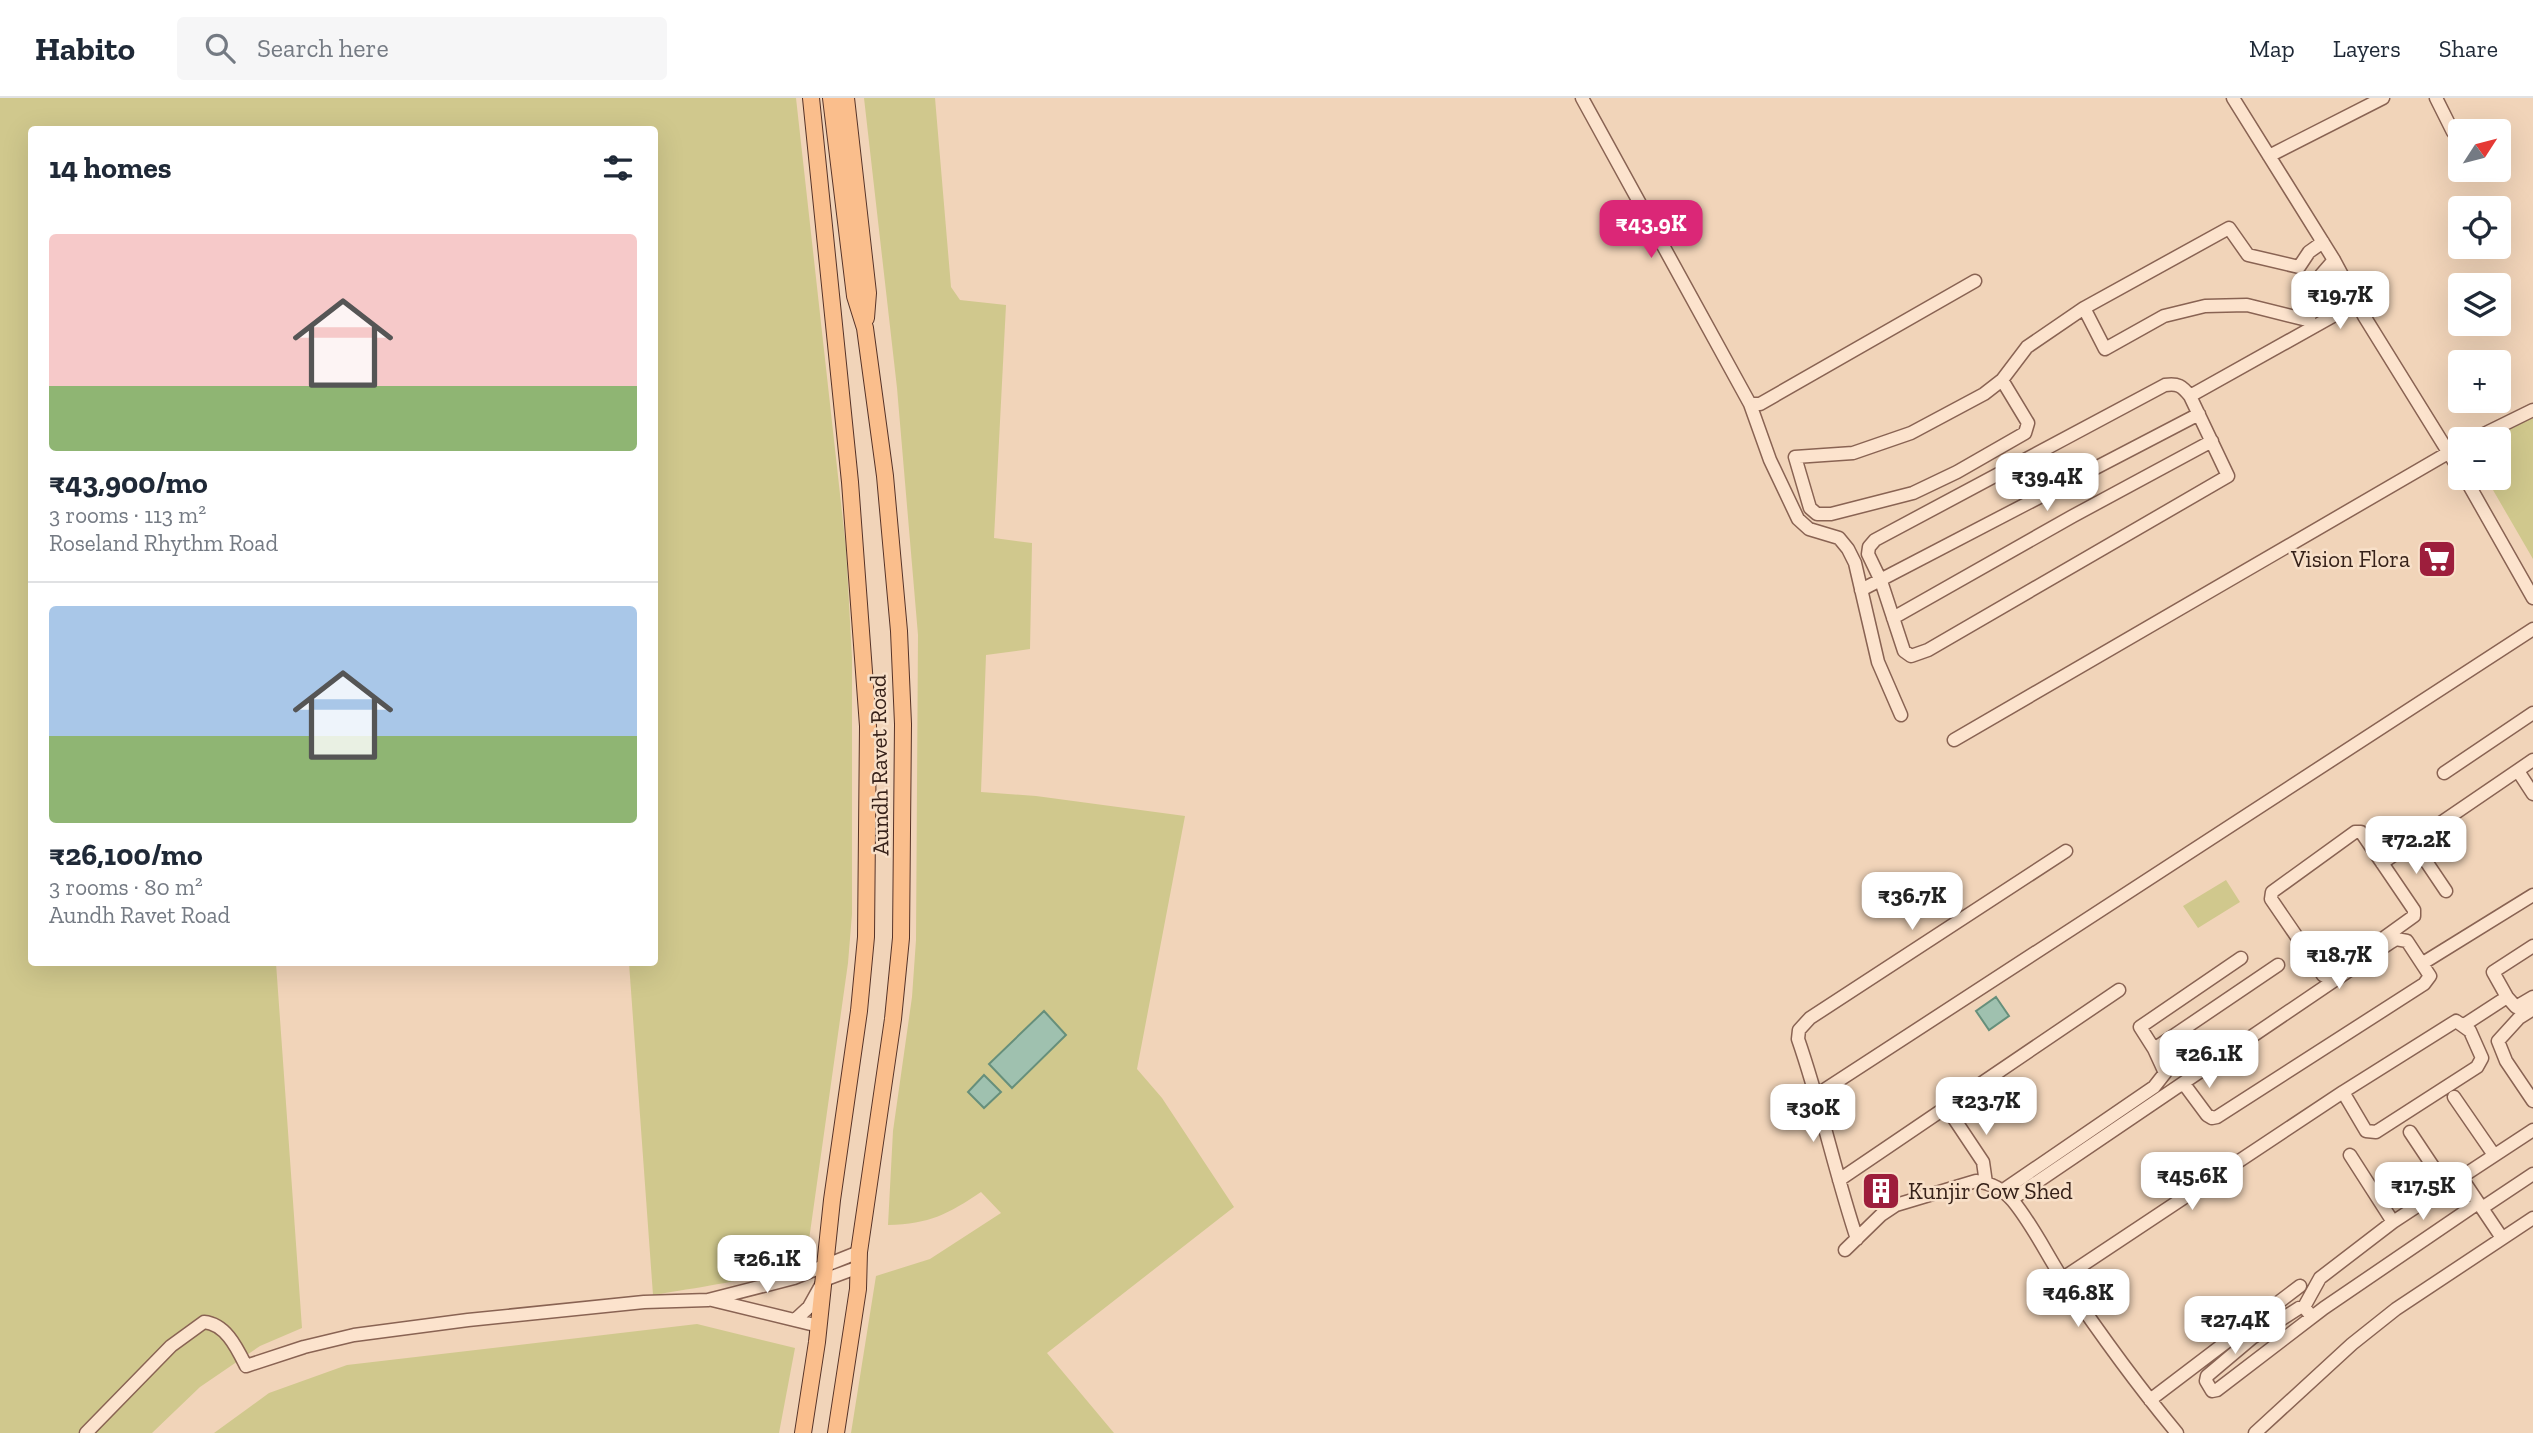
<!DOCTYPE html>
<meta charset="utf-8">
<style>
:root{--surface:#fff;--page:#f6f6f7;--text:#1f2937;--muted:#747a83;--line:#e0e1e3;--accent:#db2777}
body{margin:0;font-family:"Zilla Slab",serif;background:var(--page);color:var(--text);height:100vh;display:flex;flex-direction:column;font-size:26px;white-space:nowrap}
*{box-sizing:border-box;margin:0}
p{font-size:23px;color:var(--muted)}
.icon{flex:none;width:38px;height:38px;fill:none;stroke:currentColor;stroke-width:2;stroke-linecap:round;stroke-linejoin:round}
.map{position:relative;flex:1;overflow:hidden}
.drawer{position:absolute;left:28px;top:28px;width:630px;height:840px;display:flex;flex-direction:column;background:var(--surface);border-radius:7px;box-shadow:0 7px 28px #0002}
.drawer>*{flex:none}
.needle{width:46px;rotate:54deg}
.tools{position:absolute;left:2448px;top:21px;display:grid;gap:14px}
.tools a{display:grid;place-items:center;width:63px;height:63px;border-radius:7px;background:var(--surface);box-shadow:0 7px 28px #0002;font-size:35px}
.price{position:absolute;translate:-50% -60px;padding:0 16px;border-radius:14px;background:#fff;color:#222;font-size:23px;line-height:46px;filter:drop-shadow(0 2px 4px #0008)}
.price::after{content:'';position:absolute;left:50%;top:42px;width:21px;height:16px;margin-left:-10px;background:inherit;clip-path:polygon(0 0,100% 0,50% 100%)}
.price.active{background:var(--accent);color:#fff}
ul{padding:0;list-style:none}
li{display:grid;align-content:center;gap:14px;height:371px;padding:0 21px}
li+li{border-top:2px solid var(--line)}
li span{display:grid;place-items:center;height:217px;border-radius:7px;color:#555}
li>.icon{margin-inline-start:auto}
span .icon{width:126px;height:126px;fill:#fffc;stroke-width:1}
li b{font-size:30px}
h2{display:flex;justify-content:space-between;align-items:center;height:84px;padding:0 21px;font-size:30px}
header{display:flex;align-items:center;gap:42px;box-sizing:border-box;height:98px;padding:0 35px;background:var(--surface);border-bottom:2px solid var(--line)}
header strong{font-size:33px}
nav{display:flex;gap:38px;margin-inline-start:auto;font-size:24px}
.search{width:490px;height:63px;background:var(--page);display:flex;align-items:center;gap:18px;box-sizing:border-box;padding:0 24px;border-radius:7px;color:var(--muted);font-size:26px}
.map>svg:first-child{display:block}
.green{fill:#d0c88d}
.water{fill:#9fc1af;stroke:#668f7b;stroke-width:2}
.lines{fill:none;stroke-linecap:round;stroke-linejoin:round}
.minor-casing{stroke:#896353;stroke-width:15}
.major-casing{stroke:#563328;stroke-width:18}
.minor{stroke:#fce3cd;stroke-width:12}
.major{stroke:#fabe8c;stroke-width:16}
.labels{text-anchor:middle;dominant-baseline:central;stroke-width:5;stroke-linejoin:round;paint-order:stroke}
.poi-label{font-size:23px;fill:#362119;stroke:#f8e0c9;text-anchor:end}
.street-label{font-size:23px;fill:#362119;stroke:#f8e0c9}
</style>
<header>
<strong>Habito</strong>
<div class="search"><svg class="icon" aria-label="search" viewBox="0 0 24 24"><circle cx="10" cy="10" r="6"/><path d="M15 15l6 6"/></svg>Search here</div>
<nav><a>Map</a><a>Layers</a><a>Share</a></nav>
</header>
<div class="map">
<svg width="2533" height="1335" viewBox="0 0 2533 1335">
<rect width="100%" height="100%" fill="#f1d4b9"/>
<path class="green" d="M0,0h796l50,450 6,110v256l-4,49 -40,284c-2,4 -4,11 -8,14 -15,15 -121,29 -147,34l-24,-332 25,-1v-832h-622v832l244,1 26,365 -42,18 -60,41 -48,46h-152z
M864,0h71l16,189 9,13 46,5 -12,233 38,5 -2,106 -44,6 -5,137 55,4 149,20 -48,253 25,29 72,109 -187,146 67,80h-263l25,-157 54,-17 71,-46 -20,-21c-33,22 -51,32 -93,33l5,-94 19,-134 4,-57 2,-305 -21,-247z
M2533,315v146l-47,-81h13v-39h-14z
M2226,782l14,22 -42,26 -15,-22z
M697,1226l98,24 -16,85h-565l55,-40 78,-28z"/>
<path class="water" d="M1996,899l13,19 -20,14 -13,-19z
M1044,913l22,24 -54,53 -23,-24z
M984,977l17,17 -17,16 -16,-16z"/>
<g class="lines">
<g class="minor-casing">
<path id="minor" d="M1582,0l168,306 20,56 28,59 11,10 30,9 9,11 7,14 23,99 23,53
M2233,0l101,162 30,56 96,155
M2436,0l17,34
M2269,58l114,-58
M2084,210l21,41 59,-33 41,-10 42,-1 56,14 6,-1 9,-26 3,-17 13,-15
M2002,282l26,43 -3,10 -68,39 -44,21 -82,21h-14l-7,-6 -15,-51 58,-4 58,-20 73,-39 18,-14 25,-33 57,-39 145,-80 19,27 51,12 10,-15 14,-10
M2190,298c-8,-10 -12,-13 -25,-11l-290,155 -6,7 -1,7 13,27 23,70 7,5 17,-6 300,-174 -38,-80 168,-94
M1750,306h10l215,-123
M2474,341l59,-29
M2465,380l68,120
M1861,492l338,-176
M1893,520l180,-102 139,-75
M1954,642l506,-294
M2518,673l15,23
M2444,675l89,-60
M2355,734h6l53,78v6l-86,62 -5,-3 -52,-76 1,-7z
M2413,744l33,49
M2382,765l151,-103
M2423,865l110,-68
M2507,899l-14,-25 40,-26
M2533,911l-14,9 -21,23 8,20 27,40
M2464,927l43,-28 9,10 17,-10
M2154,951l-14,-22 101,-69
M1818,996l715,-465
M2454,999l40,58
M1947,1010l36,54 3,21
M2410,1034l36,54
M2350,1057l43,67
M2461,1079l41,61
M1839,1082l280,-190
M2002,1093l152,-104 11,-14 -11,-24 124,-84
M2012,1101l379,-257 5,-3 11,2 23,35 -6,8 -207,133 -5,1 -5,-3 -23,-31
M2482,1110l51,-34
M1857,1141c-22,-66 -36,-134 -59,-200l1,-9 11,-12 256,-167
M1845,1152l36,-35 15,-10 80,-24c14,2 28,9 37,20 19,23 33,52 49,77 36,53 74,106 115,155
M2063,1180l280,-186 113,-71 14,10 12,27 -5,9 -101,65 -10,-1 -23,-39
M712,1202l107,26
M2304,1209l16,-29 73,-56 140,-92
M2312,1219l-8,-10 -5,1 -47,30 -45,38 -1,5 6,10 5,-1 107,-82 154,-105
M795,1222l14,-13 15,-27 35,-13
M2150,1302l150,-114
M86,1335l85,-87 33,-24c22,2 33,26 42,44l58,-19 50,-12 114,-15 176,-18 64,-2 86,-22 65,-26
M2255,1335l97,-89 44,-35 137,-91"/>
</g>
<g class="major-casing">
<path id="major" d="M831,0l24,198 10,32 20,148 14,155 4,93 -2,214 -8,81 -34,233 -1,37 -22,144
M846,0l22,195 -2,25
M803,1335l14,-91 15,-142 27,-189 7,-74 2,-211 -18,-244 -39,-384"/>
</g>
<use href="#minor" class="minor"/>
<use href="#major" class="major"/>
</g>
<defs>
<g id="supermarket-square" transform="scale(2.0125)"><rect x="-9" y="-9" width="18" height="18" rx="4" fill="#9d1e3c" stroke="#f8e0c9"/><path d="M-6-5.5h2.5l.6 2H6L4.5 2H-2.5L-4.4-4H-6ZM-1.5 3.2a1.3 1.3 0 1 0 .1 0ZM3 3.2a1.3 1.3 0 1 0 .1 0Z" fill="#fff"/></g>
<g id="building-square" transform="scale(2.0125)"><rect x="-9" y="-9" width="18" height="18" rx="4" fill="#9d1e3c" stroke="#f8e0c9"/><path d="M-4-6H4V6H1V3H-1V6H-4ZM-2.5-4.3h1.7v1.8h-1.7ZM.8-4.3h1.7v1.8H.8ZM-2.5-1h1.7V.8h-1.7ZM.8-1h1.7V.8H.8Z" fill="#fff"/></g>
</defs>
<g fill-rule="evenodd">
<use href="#supermarket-square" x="2437" y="461"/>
<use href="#building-square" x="1881" y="1093"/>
</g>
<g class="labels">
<g class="poi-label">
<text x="2410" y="461">Vision Flora</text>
<text x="1908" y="1093" text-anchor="start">Kunjir Cow Shed</text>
</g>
<g class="street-label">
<text transform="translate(879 667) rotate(-91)">Aundh Ravet Road</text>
</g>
</g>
</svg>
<div class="tools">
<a><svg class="needle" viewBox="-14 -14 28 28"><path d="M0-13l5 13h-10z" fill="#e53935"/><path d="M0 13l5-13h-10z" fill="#747a83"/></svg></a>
<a><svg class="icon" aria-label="locate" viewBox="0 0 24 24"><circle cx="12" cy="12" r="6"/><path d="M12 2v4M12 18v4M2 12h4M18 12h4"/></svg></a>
<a><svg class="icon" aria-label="layers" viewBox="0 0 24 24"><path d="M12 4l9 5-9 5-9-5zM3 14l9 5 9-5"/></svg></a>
<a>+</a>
<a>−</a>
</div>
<b class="price active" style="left:1651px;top:162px">₹43.9K</b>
<b class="price" style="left:2340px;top:233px">₹19.7K</b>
<b class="price" style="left:2047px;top:415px">₹39.4K</b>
<b class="price" style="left:2416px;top:778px">₹72.2K</b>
<b class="price" style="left:1912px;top:834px">₹36.7K</b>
<b class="price" style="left:2339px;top:893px">₹18.7K</b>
<b class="price" style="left:2209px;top:992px">₹26.1K</b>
<b class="price" style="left:1986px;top:1039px">₹23.7K</b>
<b class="price" style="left:1813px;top:1046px">₹30K</b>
<b class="price" style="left:2192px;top:1114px">₹45.6K</b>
<b class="price" style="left:2423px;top:1124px">₹17.5K</b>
<b class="price" style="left:767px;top:1197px">₹26.1K</b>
<b class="price" style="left:2078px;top:1231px">₹46.8K</b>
<b class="price" style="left:2235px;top:1258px">₹27.4K</b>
<section class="drawer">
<h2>14 homes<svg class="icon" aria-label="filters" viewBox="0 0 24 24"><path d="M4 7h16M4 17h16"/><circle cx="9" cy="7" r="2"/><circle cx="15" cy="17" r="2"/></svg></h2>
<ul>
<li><span style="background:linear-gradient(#f6c9c9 70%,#8fb573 0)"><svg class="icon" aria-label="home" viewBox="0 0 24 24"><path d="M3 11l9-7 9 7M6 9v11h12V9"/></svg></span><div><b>₹43,900/mo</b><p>3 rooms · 113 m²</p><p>Roseland Rhythm Road</p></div></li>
<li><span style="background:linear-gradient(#a9c7e8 60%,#8fb573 0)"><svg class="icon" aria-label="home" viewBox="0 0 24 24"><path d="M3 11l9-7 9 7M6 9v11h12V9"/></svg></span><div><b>₹26,100/mo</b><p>3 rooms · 80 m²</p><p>Aundh Ravet Road</p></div></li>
</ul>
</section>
</div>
